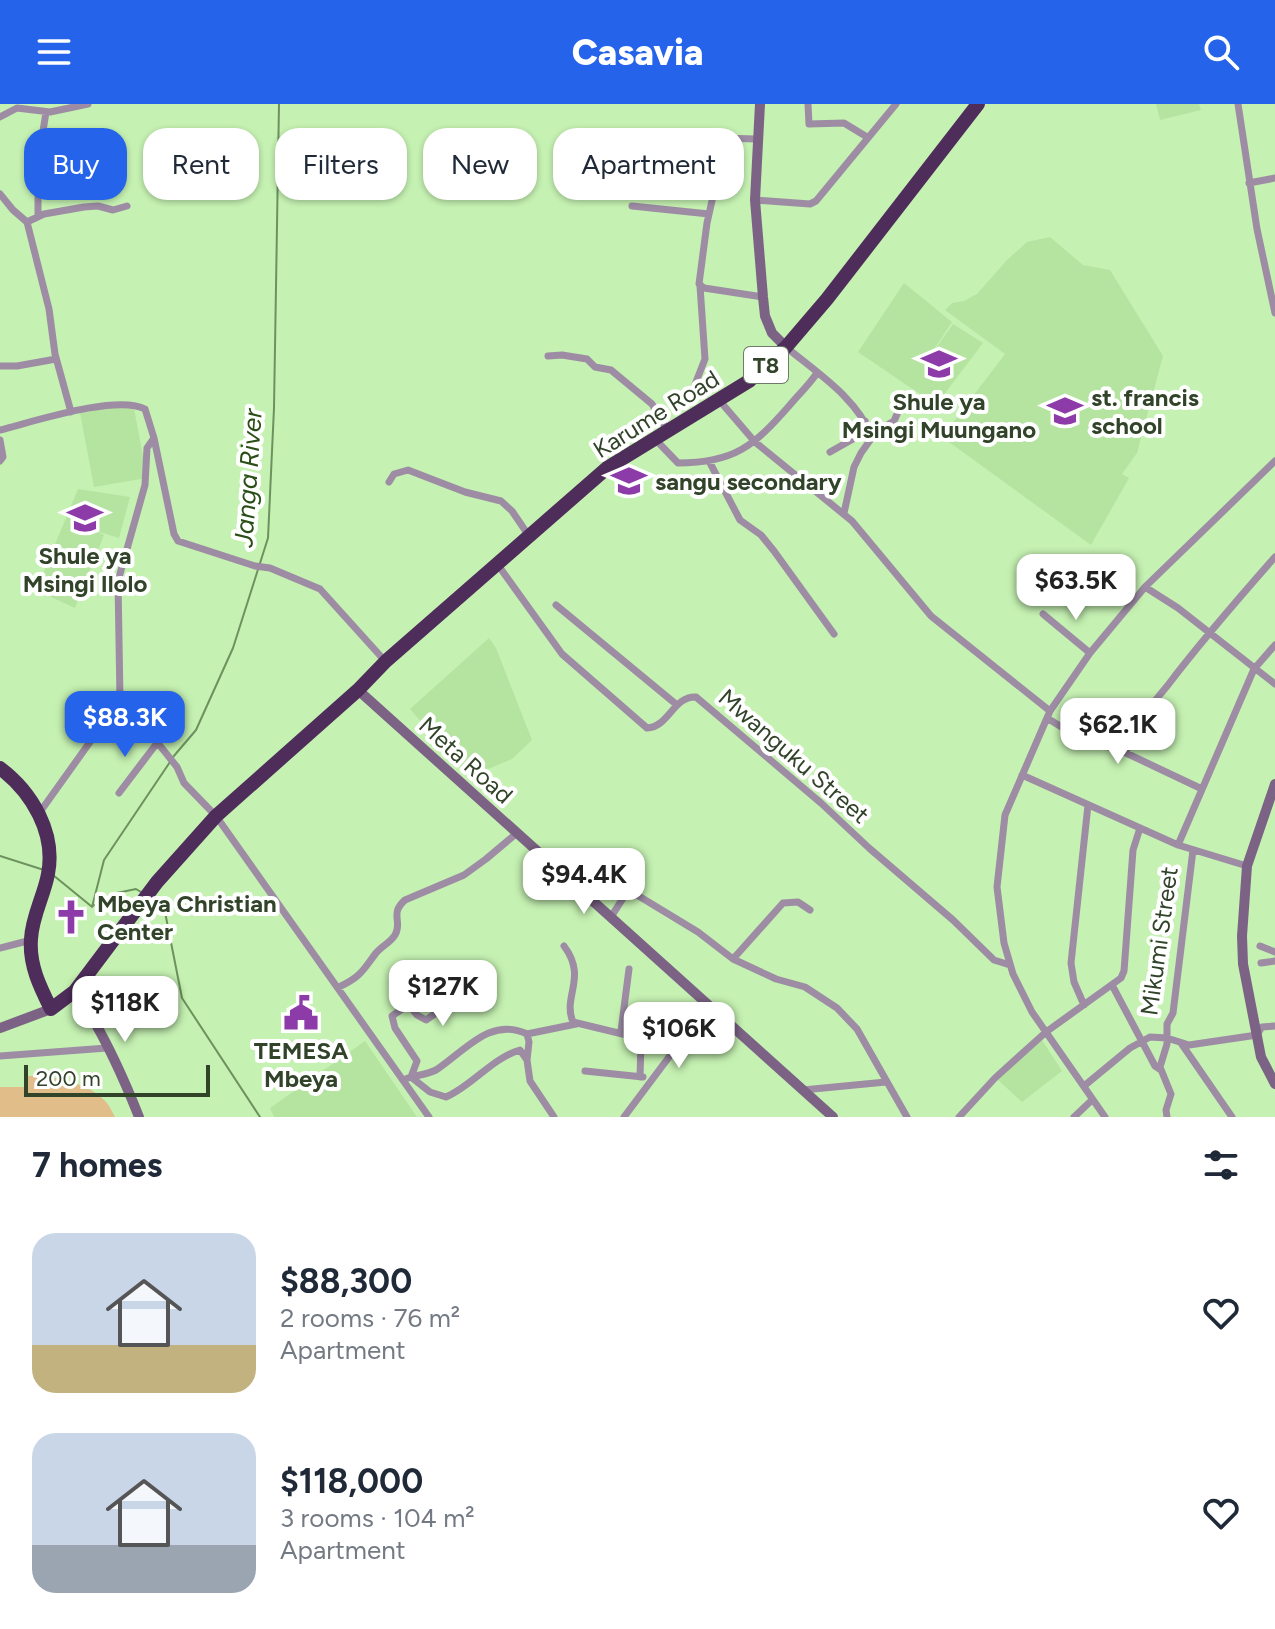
<!DOCTYPE html>
<meta charset="utf-8">
<style>
:root{--surface:#fff;--page:#f2f2f3;--text:#1f2937;--muted:#747a83;--accent:#2563eb}
body{margin:0;font-family:Figtree,sans-serif;background:var(--page);color:var(--text);height:100vh;display:flex;flex-direction:column;font-size:30px;white-space:nowrap}
*{box-sizing:border-box;margin:0}
p{font-size:26px;color:var(--muted)}
.icon{flex:none;width:44px;height:44px;fill:none;stroke:currentColor;stroke-width:2;stroke-linecap:round;stroke-linejoin:round}
.map{position:relative;height:1013px;overflow:hidden}
.side{display:flex;flex-direction:column;background:var(--surface);flex:1}
.side>*{flex:none}
.guide{position:absolute;left:24px;top:24px;width:800px;height:72px;display:flex;gap:16px}
.scale{position:absolute;left:24px;bottom:20px;width:186px;box-sizing:border-box;padding-left:8px;border:4px solid #314329;border-top:0;font-size:22px;line-height:28px;white-space:nowrap;color:#314329;-webkit-text-stroke:6px #fff;paint-order:stroke}
.price{position:absolute;translate:-50% -68px;padding:0 18px;border-radius:16px;background:#fff;color:#222;font-size:26px;line-height:52px;filter:drop-shadow(0 2px 4px #0008)}
.price::after{content:'';position:absolute;left:50%;top:48px;width:24px;height:18px;margin-left:-12px;background:inherit;clip-path:polygon(0 0,100% 0,50% 100%)}
.price.current{background:var(--accent);color:#fff}
ul{padding:0;list-style:none}
li{display:flex;align-items:center;gap:24px;height:200px;padding:0 32px}
li span{display:grid;place-items:center;flex:none;width:224px;height:160px;border-radius:24px;color:#555}
li>.icon{margin-inline-start:auto}
span .icon{width:96px;height:96px;fill:#fffc;stroke-width:1}
li b{font-size:34px}
h2{display:flex;justify-content:space-between;align-items:center;height:96px;padding:0 32px;font-size:34px}
.tag{padding:0 28px;border-radius:24px;background:var(--surface);box-shadow:0 2px 6px #0004;font-size:28px;line-height:72px}
.tag.current{background:var(--accent);color:#fff}
header{display:flex;justify-content:space-between;align-items:center;height:104px;padding:0 32px;background:var(--accent);color:#fff;font-size:36px;font-weight:800}
.map>svg:first-child{display:block}
.built{fill:#b5e4a1}
.garden{fill:#e1bd89}
.lines{fill:none;stroke-linecap:round;stroke-linejoin:round}
.stream{stroke:#6d925d;stroke-width:2}
.street{stroke:#9d8ca4;stroke-width:7}
.secondary{stroke:#7c6385;stroke-width:10}
.highway{stroke:#4f2d5b;stroke-width:14}
.labels{text-anchor:middle;dominant-baseline:central;stroke-width:8;stroke-linejoin:round;paint-order:stroke}
.shield{fill:#fff;stroke:#6f7b69;stroke-width:2}
.shield-label{font-size:22px;font-weight:bold;fill:#314329}
.poi-label{font-size:24px;font-weight:bold;fill:#314329;stroke:#fff;text-anchor:start}
.street-label{font-size:24px;fill:#314329;stroke:#fff}
.water-label{font-size:26px;font-style:italic;fill:#2a4e16;stroke:#fff}
</style>
<header><svg class="icon" aria-label="menu" viewBox="0 0 24 24"><path d="M4 6h16M4 12h16M4 18h16"/></svg>Casavia<svg class="icon" aria-label="search" viewBox="0 0 24 24"><circle cx="10" cy="10" r="6"/><path d="M15 15l6 6"/></svg></header>
<div class="map">
<svg width="1275" height="1013" viewBox="0 0 1275 1013">
<rect width="100%" height="100%" fill="#c5f1b2"/>
<path class="built" d="M1156,0h43l2,6 -41,10z
M1050,133l33,28 27,5 53,86 -26,97 -15,21 7,4 -38,67 -149,-108 63,-83 -60,-44 7,-7 12,-2 13,-7 30,-34 20,-18z
M904,179l48,39 -31,47 32,-45 30,19 -47,62 -78,-53z
M133,299l14,75 -53,9 -14,-74z
M78,385l52,8 -11,41 -23,-7 8,4 -29,73 -39,-18z
M489,534l7,10 36,92 -20,19 -43,18 -59,-68z
M1042,936l20,31 -40,31 -24,-22z
M365,937l52,76h-143l-4,-9z"/>
<path class="garden" d="M28,972c24,0 59,6 76,24 5,4 8,12 11,17h-115v-30h26z"/>
<g class="lines">
<path class="stream" d="M173,653l23,-27 37,-82 35,-110 6,-130 5,-304
M0,752l44,14
M53,771l38,31
M153,796l11,7 18,91 78,119
M93,802l19,-12 24,-5 5,3
M92,803l12,-47 66,-98"/>
<path class="street" d="M808,0l1,20 35,-1 23,14
M1238,0l19,125 18,84
M0,13l17,-9 33,4 38,-8
M637,32l120,3
M729,36l-6,12 -16,71 -8,61 5,4 59,9
M1249,79l26,-5
M0,90l13,16 14,12 17,-8 40,-7 14,-1 15,4 14,-4
M755,96l55,4 6,-3 80,-97
M632,102l77,8
M38,112v-19l7,-26 -4,-27 5,-32
M27,118l22,87 6,45 16,58
M786,243c31,26 71,51 86,90
M548,252l14,-1 25,4 8,8 16,3 41,34 15,26
M0,262h17l39,-7
M694,283l11,-28 -5,-73
M719,296l36,42 97,79 79,95 119,95
M0,326c32,-8 117,-36 145,-21l9,29 -7,10 -2,37 -27,96 2,119 -80,112
M154,334l20,96 4,7 77,25 15,2 50,21 65,72
M654,334l24,25c56,0 76,-17 111,-57 9,-11 20,-21 28,-33
M0,336l3,17 -3,4
M830,348l23,-13 12,-18
M709,357l31,59 21,15 13,16 60,83
M389,378l5,-8 14,-4 57,22 36,9 11,10 17,25
M844,409l10,-46 7,-14 15,-21 18,-11 8,-18
M498,461l64,89 85,74c22,-1 26,-32 49,-31l125,106 48,45 84,72 41,40 16,5
M1145,483l33,21 97,76
M556,501l121,100
M1043,510l47,39
M120,596l9,7 48,60 7,16 32,33 213,301
M1047,614l29,18 50,17 76,36
M1126,649c6,-25 26,-49 42,-68 34,-45 70,-86 107,-128
M1022,671l156,70 69,21
M119,689l38,-50
M1178,741l76,-176 21,-24
M611,813l14,-22h12l61,37 35,27 43,20 29,8 32,21 20,21 50,88
M564,842c24,32 -2,50 9,76l66,16 2,5 -1,34
M1260,842l15,6
M0,844l31,-8
M733,855l50,-56 15,-1 12,8
M1261,859l14,-2
M1112,881l43,81 6,4
M339,883c22,-10 24,-17 37,-34 6,-7 15,-11 19,-18 8,-13 -6,-21 10,-35l59,-25 22,-16 31,-26
M408,900l9,11 9,5 39,-27 9,-11
M1084,901l-10,-23 -3,-19 17,-158
M621,927l8,-62
M527,930l49,-10
M1181,939l51,74
M0,952l107,-8
M585,967l58,6
M411,973c8,-2 17,-3 25,-7 28,-18 54,-54 91,-36l2,8 -2,18
M411,973l6,-16 -22,-33 -3,-12 54,-37 19,-9
M403,976l8,-3 19,15 16,5c26,-11 46,-39 74,-47l7,10 3,21 24,36
M1084,982l46,-38 20,-11 17,1 22,7 68,-10 5,-8 13,-1
M803,986l83,-8
M624,1013l84,-112
M959,1013l36,-39 51,-46 75,-54 3,-7 9,-121 7,-22
M1074,1013l18,-17
M1105,1013l-73,-105 -19,-38 -9,-31 -7,-56 8,-72 45,-104 40,-58 55,-66 130,-126
M1167,1013l-1,-7 5,-16 -11,-27 7,-23v-20l6,-11 20,-163"/>
<path class="secondary" d="M760,0l-5,96 8,97 2,19 7,17 14,14
M358,586l475,427
M1275,680l-28,82 -5,70 1,28 18,93 14,27
M75,887c27,38 47,83 64,126
M0,924l51,-19"/>
<path class="highway" d="M0,664c32,24 56,65 48,106 -4,22 -16,42 -17,65 -2,26 9,48 20,70l24,-18 82,-109 59,-66 142,-126 28,-29 221,-193 142,-87 37,-34 41,-48 151,-195"/>
</g>
<defs>
<g id="school-bare" transform="scale(2.76)"><path d="M0-5L7-2L0 1L-7-2ZM-4 1L0 2.5L4 1V4Q0 6-4 4Z" fill="#8e3baa" stroke="#fff" stroke-width="2.5" paint-order="stroke"/></g>
<g id="church-bare" transform="scale(2.76)"><path d="M-1.2-6h2.4v3.5h3.3v2.4h-3.3V6h-2.4V-.1h-3.3v-2.4h3.3Z" fill="#8e3baa" stroke="#fff" stroke-width="2.5" paint-order="stroke"/></g>
<g id="civic-bare" transform="scale(2.76)"><path d="M-.6-6.5H3V-4.5H.6V-3L4-1V1h2V6H-6V1h2V-1L-.6-3ZM-1.2 2.5V6h2.4V2.5Z" fill="#8e3baa" stroke="#fff" stroke-width="2.5" paint-order="stroke"/></g>
</defs>
<g fill-rule="evenodd">
<use href="#school-bare" x="939" y="260"/>
<use href="#school-bare" x="1065" y="307"/>
<use href="#school-bare" x="629" y="377"/>
<use href="#school-bare" x="85" y="414"/>
<use href="#church-bare" x="71" y="813"/>
<use href="#civic-bare" x="301" y="909"/>
</g>
<g class="labels">
<rect class="shield" x="744" y="243" width="44" height="36" rx="6"/>
<g class="shield-label">
<text x="766" y="261">T8</text>
</g>
<g class="poi-label">
<text x="1091" y="293">st. francis<tspan x="1091" dy="28">school</tspan></text>
<text x="939" y="297" text-anchor="middle">Shule ya<tspan x="939" dy="28">Msingi Muungano</tspan></text>
<text x="655" y="377">sangu secondary</text>
<text x="85" y="451" text-anchor="middle">Shule ya<tspan x="85" dy="28">Msingi Ilolo</tspan></text>
<text x="97" y="799">Mbeya Christian<tspan x="97" dy="28">Center</tspan></text>
<text x="301" y="946" text-anchor="middle">TEMESA<tspan x="301" dy="28">Mbeya</tspan></text>
</g>
<g class="street-label">
<text transform="translate(656 310) rotate(-32)">Karume Road</text>
<text transform="translate(794 652) rotate(41)">Mwanguku Street</text>
<text transform="translate(466 656) rotate(42)">Meta Road</text>
<text transform="translate(1159 837) rotate(-82)">Mikumi Street</text>
</g>
<g class="water-label">
<text transform="translate(248 374) rotate(-86)">Janga River</text>
</g>
</g>
</svg>
<div class="scale">200 m</div>
<b class="price" style="left:1076px;top:518px">$63.5K</b>
<b class="price current" style="left:125px;top:655px">$88.3K</b>
<b class="price" style="left:1118px;top:662px">$62.1K</b>
<b class="price" style="left:584px;top:812px">$94.4K</b>
<b class="price" style="left:443px;top:924px">$127K</b>
<b class="price" style="left:125px;top:940px">$118K</b>
<b class="price" style="left:679px;top:966px">$106K</b>
<div class="guide">
<a class="tag current">Buy</a>
<a class="tag">Rent</a>
<a class="tag">Filters</a>
<a class="tag">New</a>
<a class="tag">Apartment</a>
</div>
</div>
<section class="side">
<h2>7 homes<svg class="icon" aria-label="filters" viewBox="0 0 24 24"><path d="M4 7h16M4 17h16"/><circle cx="9" cy="7" r="2"/><circle cx="15" cy="17" r="2"/></svg></h2>
<ul>
<li><span style="background:linear-gradient(#c9d6e8 70%,#c2b280 0)"><svg class="icon" aria-label="home" viewBox="0 0 24 24"><path d="M3 11l9-7 9 7M6 9v11h12V9"/></svg></span><div><b>$88,300</b><p>2 rooms · 76 m²</p><p>Apartment</p></div><svg class="icon" aria-label="heart" viewBox="0 0 24 24"><path d="M12 20l-8-8c-3-5 5-10 8-4 3-6 11-1 8 4z"/></svg></li>
<li><span style="background:linear-gradient(#c9d6e8 70%,#9aa5b1 0)"><svg class="icon" aria-label="home" viewBox="0 0 24 24"><path d="M3 11l9-7 9 7M6 9v11h12V9"/></svg></span><div><b>$118,000</b><p>3 rooms · 104 m²</p><p>Apartment</p></div><svg class="icon" aria-label="heart" viewBox="0 0 24 24"><path d="M12 20l-8-8c-3-5 5-10 8-4 3-6 11-1 8 4z"/></svg></li>
</ul>
</section>
